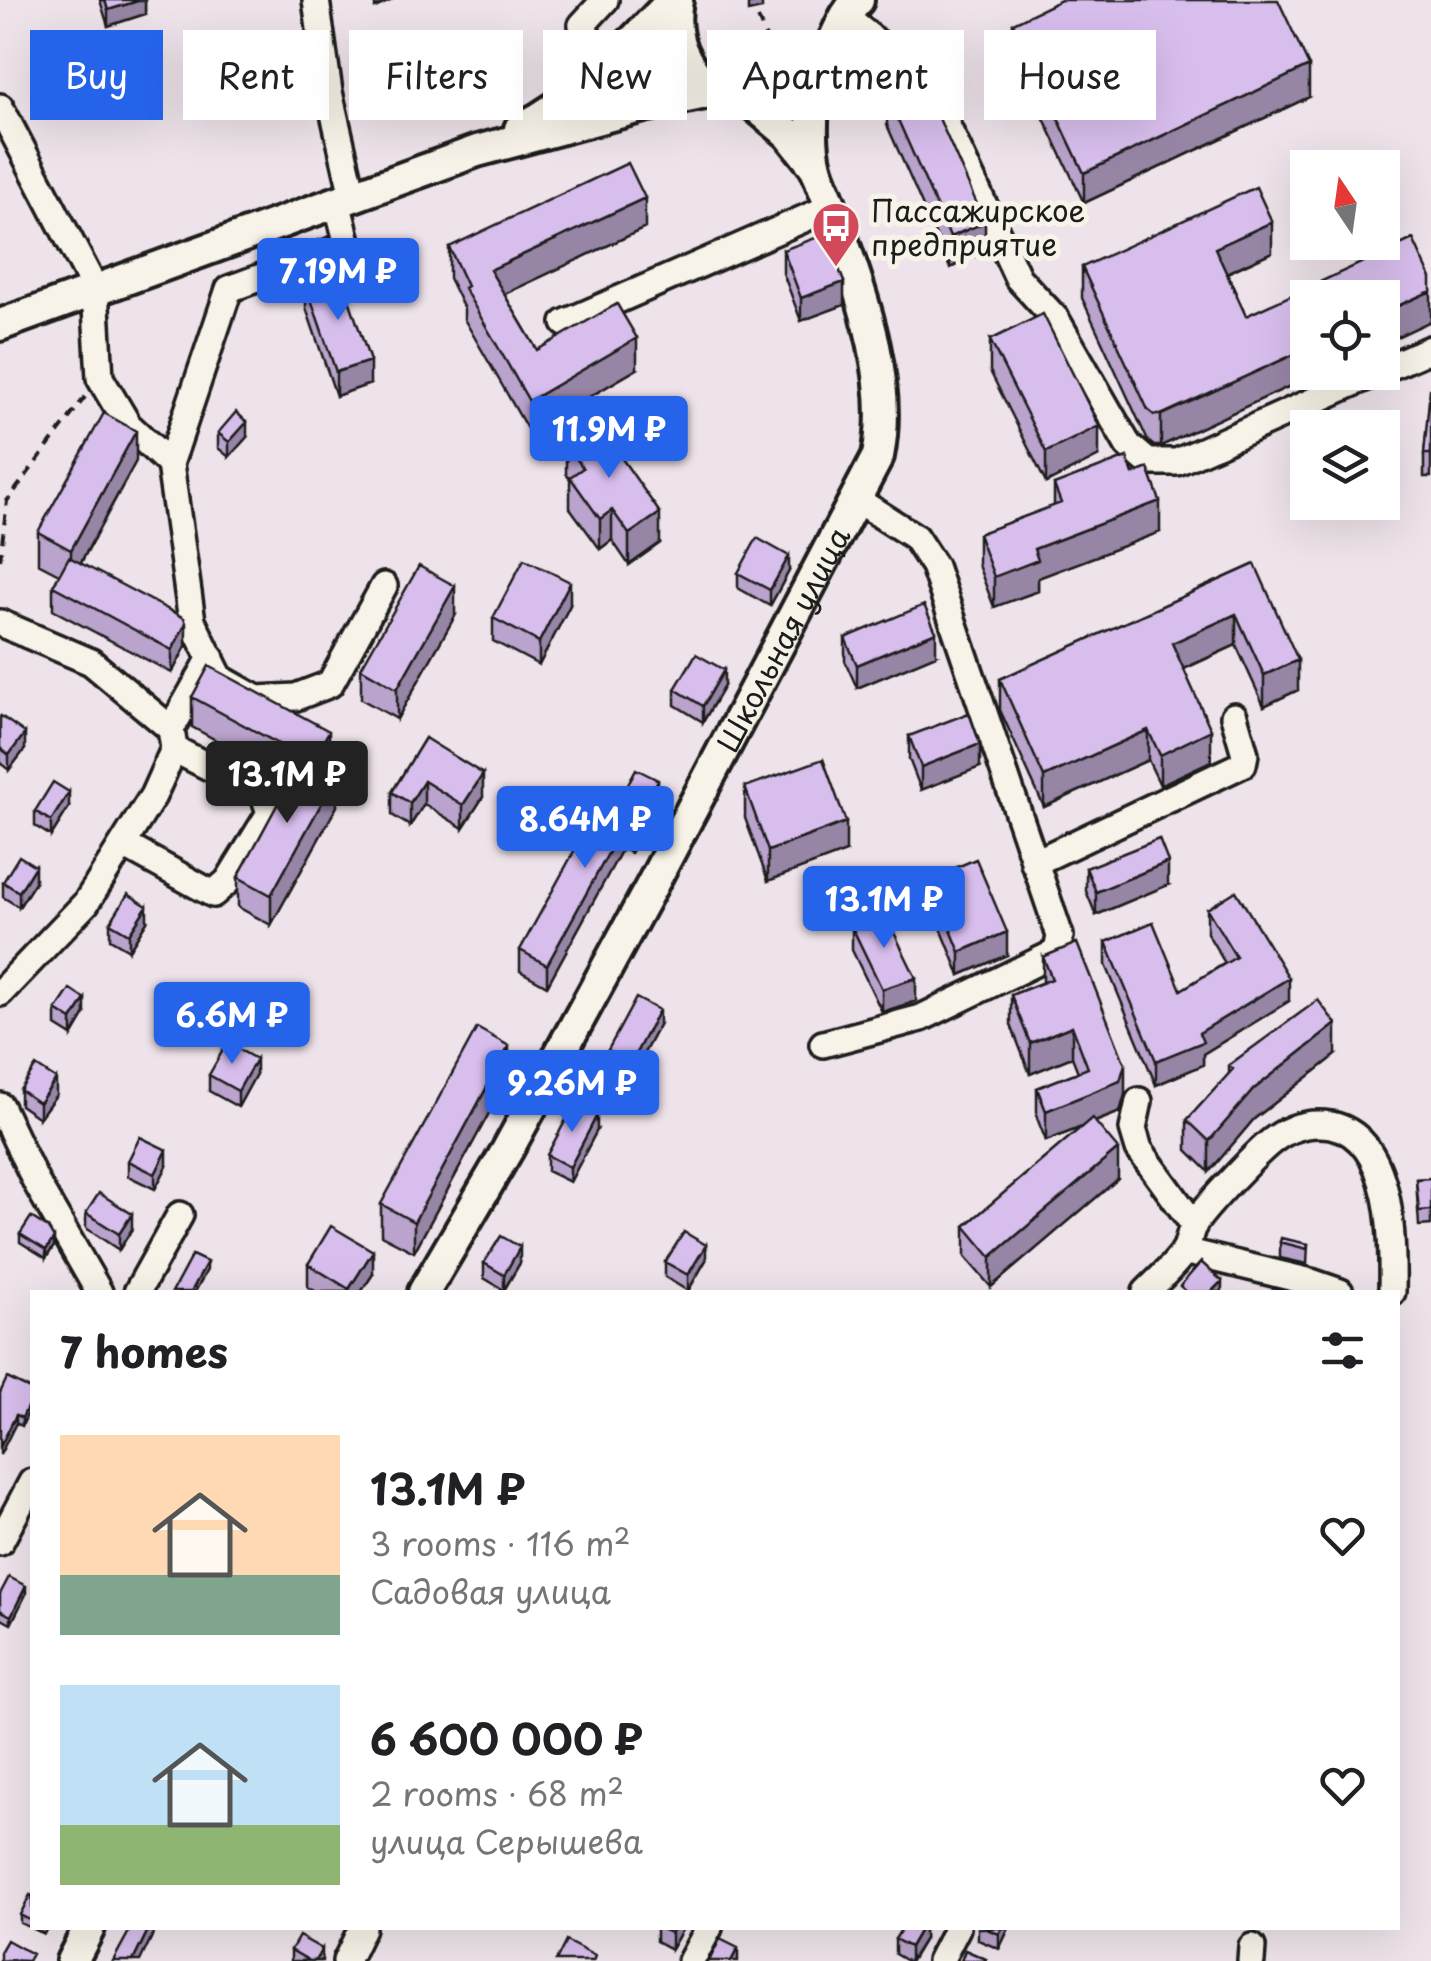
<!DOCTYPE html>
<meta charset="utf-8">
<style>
:root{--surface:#fff;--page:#f2f2f2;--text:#202124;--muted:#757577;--accent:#2563eb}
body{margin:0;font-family:"Playpen Sans",sans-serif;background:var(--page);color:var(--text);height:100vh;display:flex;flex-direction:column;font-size:38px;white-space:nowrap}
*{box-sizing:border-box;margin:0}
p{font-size:32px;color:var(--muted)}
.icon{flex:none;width:55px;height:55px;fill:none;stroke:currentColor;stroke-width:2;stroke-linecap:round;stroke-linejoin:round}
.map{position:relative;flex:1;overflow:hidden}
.panel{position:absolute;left:30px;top:1290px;width:1370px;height:640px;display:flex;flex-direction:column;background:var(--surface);border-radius:0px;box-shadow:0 10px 40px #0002}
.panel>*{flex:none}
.guide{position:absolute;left:30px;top:30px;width:1372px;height:90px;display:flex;gap:20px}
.needle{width:65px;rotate:347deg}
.tools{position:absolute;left:1290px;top:150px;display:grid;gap:20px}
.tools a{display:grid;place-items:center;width:110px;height:110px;border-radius:0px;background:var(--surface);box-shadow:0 10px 40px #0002;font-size:50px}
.price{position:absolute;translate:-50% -85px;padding:0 22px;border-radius:10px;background:var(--accent);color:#fff;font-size:32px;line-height:65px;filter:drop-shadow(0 2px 5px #0008)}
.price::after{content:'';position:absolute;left:50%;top:60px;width:30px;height:22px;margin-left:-15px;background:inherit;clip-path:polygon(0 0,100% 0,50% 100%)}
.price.on{background:#222;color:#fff}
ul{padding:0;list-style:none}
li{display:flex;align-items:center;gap:30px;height:250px;padding:0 30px}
li span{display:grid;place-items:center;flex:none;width:280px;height:200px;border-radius:0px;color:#555}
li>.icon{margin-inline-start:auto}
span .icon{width:120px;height:120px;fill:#fffc;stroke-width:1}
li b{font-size:42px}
h2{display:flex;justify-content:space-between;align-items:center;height:120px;padding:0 30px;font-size:42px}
.pill{padding:0 35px;border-radius:0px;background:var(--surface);box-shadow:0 10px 40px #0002;font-size:35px;line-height:90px}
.pill.on{background:var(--accent);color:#fff}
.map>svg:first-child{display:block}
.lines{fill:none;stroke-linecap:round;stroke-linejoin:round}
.minor-casing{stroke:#1c1c1c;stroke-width:32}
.major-casing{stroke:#1c1c1c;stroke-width:38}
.path{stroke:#1c1c1c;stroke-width:4;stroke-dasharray:10 8;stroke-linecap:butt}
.minor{stroke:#f7f3e8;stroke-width:25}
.major{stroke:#f7f3e8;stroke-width:30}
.wall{fill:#baa3cc;stroke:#1c1c1c;stroke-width:2.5}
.shaded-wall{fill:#9785a6;stroke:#1c1c1c;stroke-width:2.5}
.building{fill:#d8beed;stroke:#1c1c1c;stroke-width:2.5}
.labels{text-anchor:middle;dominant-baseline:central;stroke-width:10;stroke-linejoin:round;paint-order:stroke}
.poi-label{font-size:30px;fill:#1c1c1c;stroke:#f7f3e8;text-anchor:start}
.street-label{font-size:30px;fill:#1c1c1c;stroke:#f7f3e8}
</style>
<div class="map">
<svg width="1431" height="1961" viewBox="0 0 1431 1961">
<rect width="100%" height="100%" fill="#eee3ea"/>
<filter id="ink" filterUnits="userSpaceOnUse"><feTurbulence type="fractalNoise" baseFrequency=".01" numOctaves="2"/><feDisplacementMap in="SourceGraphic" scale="20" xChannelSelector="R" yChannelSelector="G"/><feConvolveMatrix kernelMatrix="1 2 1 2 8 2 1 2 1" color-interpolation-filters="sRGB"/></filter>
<g filter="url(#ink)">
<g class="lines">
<g class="minor-casing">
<path id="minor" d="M316,0l13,92 24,104
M605,0l-23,25 23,46
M844,16l83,67 91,195 38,41 72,126 20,17h29l201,-90
M0,107l95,182 5,89 28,47 42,39
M337,202l11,43 -119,44 -59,175 22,157 28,57 37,21 39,-2 34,-13 54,-98
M565,323l266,-116
M1382,370l48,-21
M0,623l91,39 80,67
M124,845l89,49 15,-13 42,-68 -6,-18 -90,-46 -3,-20 40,-71
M1034,863l209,-99 2,-10 -11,-38
M0,993l86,-90 67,-107 21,-47
M823,1044l98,-26 136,-66 3,-16 -126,-370 -19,-29 -58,-37
M1139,1101l-6,28 6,20 55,76
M0,1106l36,76 63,110
M1184,1251l127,31 29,10
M137,1292l43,-77
M1146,1292c12,-12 27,-25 37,-39 6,-8 6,-20 11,-29 11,-17 57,-65 73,-79 18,-16 40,-24 64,-20 63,13 62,117 61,167
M0,1542l32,-60
M346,1961l16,-33
M691,1961l18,-33
M940,1961l17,-33
M1251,1961l1,-14"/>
</g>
<g class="major-casing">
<g id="major">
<path d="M677,0c-7,38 7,65 33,92"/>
<path d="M752,103c37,-8 64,-26 81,-61 8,-16 12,-29 25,-42"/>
<path d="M520,129c61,-31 106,-80 153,-129"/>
<path d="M0,325l477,-174 167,-45 66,-14 42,11 37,31 27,34"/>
<path id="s1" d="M424,1292l84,-143 144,-264 226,-429c16,-80 -20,-170 -46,-246 -4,-14 -12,-28 -16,-43 -8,-32 -2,-66 -1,-99"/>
<path d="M72,1961l17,-33"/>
</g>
</g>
<path class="path" d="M758,18l21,53
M0,560l7,-59 78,-104"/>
<use href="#minor" class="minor"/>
<use href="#major" class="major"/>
</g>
<path class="wall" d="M100,0h45v14l-37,12z
M1013,23l296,74 -225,106 -71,-150z
M887,95l98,157 -35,16 -63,-143z
M645,228l-141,66 33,56 100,19 -108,63 -65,-113v-10l-15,-31v-31z
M783,250l61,55 -43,16 -18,-48z
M1272,252l-45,21 19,43 62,56h12l-159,74h-7l-6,-5 -66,-143v-31z
M306,285l64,99 -34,12 -30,-88z
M990,340l109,116 -53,27 -56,-112z
M1431,389v88h-7v-23z
M218,433l29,4 -18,20 -11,-9z
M566,444l94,99 -31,22 -17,-25 -12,9 -30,-41v-29l-4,-5z
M136,461l-55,102 105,83 -14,27 -119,-63v-24l6,-12 -21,-11v-31z
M1133,474l27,58 -122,46v13l-44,16 -16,-42v-31l76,-28v-21z
M1255,564l43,126 -34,16 -28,-61 -52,24 27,92 -51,24 -12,-25 -104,47 -44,-97v-31z
M789,571l-19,35 -32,-18v-15z
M570,605l-31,60 -46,-24v-23z
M455,616l-58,103 -36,-20v-31z
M845,638l91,17 -79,33 -12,-27z
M724,686l-21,36 -28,-17v-16z
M192,697l137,64 -4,8 12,37 -66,119 -33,-18v-30l53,-96 -99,-54z
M0,718l25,31 -16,21 -9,-7z
M909,736l71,31 -59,23 -12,-31z
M425,738l58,59 -20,31 -39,-24 -14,22 -18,-11v-23z
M745,787l101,65 -78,29 -23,-63z
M658,801l-27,52 -9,-4 -75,137 -27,-15v-21l76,-106z
M69,807l-18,29 -16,-10v-15z
M1086,868l82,17 -72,30 -10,-24z
M943,873l64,82 -47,20 -18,-44v-23l5,-2 -4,-10z
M3,882h32l-16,25 -16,-10z
M1207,909l82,92 -86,53v11l-47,20 -50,-120v-23l75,48 44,-27 -18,-30z
M147,921l-18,29 -19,-11v-16z
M852,927l64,74 -34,11 -30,-62z
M1043,957l82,137 -5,18 -25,10 23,57 -127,108 -26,-30v-31l117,-99 -36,14 -9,-23v-30l41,-16 -6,-15 -42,17 -19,-49v-30l32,-13z
M56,1010l29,4 -13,22 -16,-10z
M659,1025l-28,52 -23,-11v-16z
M1336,1055l-82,64 -45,53 -22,-22v-30l42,-46v-9z
M256,1074l-18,33 -29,-16v-16z
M509,1076l-95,176 -33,-17v-31z
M20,1090l36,5 -17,23 -19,-13z
M597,1130l-27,52 -23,-11v-16z
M128,1161l39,5 -12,23 -27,-13z
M1431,1178v47l-12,1 -3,-47z
M86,1213l46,16 -13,21 -33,-22z
M20,1234l34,12 -8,12 -26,-16z
M1280,1242l28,2 -1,20 -27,-6z
M706,1260l-18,31 -23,-14v-15z
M484,1263h36l-16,27 -20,-12z
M308,1264l65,10 -12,18h-44l-9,-5z
M32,1390l-10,36 -6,-3 -16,-30z
M0,1594h26l-15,30 -11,-6z
M32,1896v32h15l-3,6 -24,-11v-8z
M656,1928h27l-12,21 -15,-8z
M924,1928v11l-13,22h-4l-12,-7v-15z
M978,1928h31l-10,21 -21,-9z
M291,1950l31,11h-31z"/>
<path class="shaded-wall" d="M141,0h4v14l-37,12v-16z
M375,0h17l-17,8z
M762,1v8l-14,3v-8z
M1309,66v31l-225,106v-30z
M645,198v30l-155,73v-31z
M985,222v30l-35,16v-31z
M1272,222v30l-57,26v-30z
M844,282v23l-43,16v-23z
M1431,291v30l-49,23v-31z
M637,338v31l-108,63v-31z
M1308,348v24h12l-159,74v-31z
M370,361v23l-34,12v-24z
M247,422v15l-18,20v-15z
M1099,426v30l-53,27v-31z
M136,431v30l-65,119v-30z
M1160,501v31l-122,46v13l-44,16v-30l40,-28z
M612,510v30l-12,9v-30z
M660,513v30l-31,22v-31z
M789,556v15l-19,35v-16z
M570,582v23l-31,60v-23z
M455,586v30l-58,103v-30z
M1236,614v31l-64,29v-31z
M186,623v23l-14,27v-23z
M936,632v23l-79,33v-23z
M1298,660v30l-34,16v-31z
M724,670v16l-21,36v-16z
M1148,730v30l-104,47v-30z
M1211,730v31l-51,24v-30z
M329,731v30l-17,31v-30z
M25,733v16l-16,21v-15z
M980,744v23l-59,23v-23z
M483,774v23l-20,31v-23z
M337,775v31l-66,119v-30z
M658,780v21l-27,52v-21z
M424,781v23l-14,22v-23z
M69,792v15l-18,29v-15z
M846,822v30l-78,29v-30z
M622,828v21l-75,137v-21z
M1168,862v23l-72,30v-23z
M35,866v16l-16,25v-15z
M147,906v15l-18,29v-16z
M1007,932v23l-47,20v-23z
M916,978v23l-34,11v-23z
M1289,978v23l-86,53v11l-47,20v-24l43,-28z
M85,999v15l-13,22v-16z
M659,1010v15l-28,52v-15z
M1336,1024v31l-82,64 -45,53v-31l45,-52z
M1072,1026v31l-42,17v-31z
M509,1046v30l-95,176v-30z
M256,1059v15l-18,33v-16z
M1125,1064v30l-5,18 -74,29v-30z
M56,1079v16l-17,23v-15z
M597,1115v15l-27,52v-15z
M1118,1149v30l-127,108v-30z
M167,1150v16l-12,23v-15z
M132,1214v15l-13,21v-16z
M54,1238v8l-8,12v-8z
M706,1245v15l-18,31v-16z
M520,1247v16l-16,27v-15z
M373,1251v23l-12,18h-12v-3z
M207,1262v8l-12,22h-4z
M1222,1281v11h-11z
M32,1396v8l-10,22v-8z
M16,1415v8l-16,32v-8z
M26,1586v8l-15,30v-8z
M149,1928h7l-16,33h-7z
M674,1928h9l-12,21v-16z
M921,1928h3v11l-14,22v-14z
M1002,1928h7l-10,21v-15z
M738,1948v13h-7z
M322,1949v12h-7z"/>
<path class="building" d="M105,0h36l-33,10z
M747,0h14l1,1 -14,3z
M1061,0h217l31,66 -225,107 -71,-150z
M922,80l63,142 -35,15 -63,-142z
M628,163l17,35 -155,72 47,80 80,-46 20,34 -108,63 -65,-113 3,-2 -18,-39z
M1256,187l16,35 -57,26 31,68 167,-77 18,39v13l-49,22v-15h-74v50l-147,67h-7l-6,-5 -66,-143z
M826,234l18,48 -43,16 -18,-48z
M340,273l30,88 -34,11 -30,-87z
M1043,314l56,112 -53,26 -56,-112z
M1430,389h1v65h-7z
M236,412l11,10 -18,20 -11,-9z
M104,413l32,18 -65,119 -33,-18z
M597,423l63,90 -31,21 -17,-24 -12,9 -30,-42 13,-9 -17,-24z
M1127,457l6,17 15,-6 12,33 -126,48 4,11 -44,17 -16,-43 83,-31 -7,-18z
M757,538l32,18 -19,34 -32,-17z
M69,557l115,61 2,5 -14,27 -119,-64z
M524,559l46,23 -31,60 -46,-24z
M1255,564l43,96 -34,15 -28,-61 -64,29 39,87 -51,25 -12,-25 -104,47 -44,-98z
M419,566l36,20 -58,103 -36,-21z
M924,605l12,27 -79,33 -12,-27z
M696,654l28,16 -21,36 -28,-17z
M209,666l120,65 -17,31 -120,-65z
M969,713l11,31 -59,23 -12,-31z
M1,716l24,17 -16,22 -9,-7v-30z
M425,738l58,36 -20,31 -39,-24 -14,22 -18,-11z
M303,757l34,18 -66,120 -33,-18z
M823,759l23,63 -78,29 -23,-64z
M636,769l22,11 -27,52 -9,-4 -75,137 -27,-15 62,-113 14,7z
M53,782l16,10 -18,29 -16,-10z
M1159,839l9,23 -72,30 -10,-24z
M19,856l16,10 -16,26 -16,-10z
M976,859l31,73 -47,20 -18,-44 13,-5 -12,-30z
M1236,891l53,87 -90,55 4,9 -47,19 -50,-119 47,-20 28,68 55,-33 -29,-48z
M128,894l19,12 -18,28 -19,-11z
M884,912l32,66 -34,11 -30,-62z
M1077,943l48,121 -5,17 -74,30 -9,-23 51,-20 -16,-42 -42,17 -19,-48 41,-16 -9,-22z
M70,989l15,10 -13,21 -16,-10z
M636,998l23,12 -28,52 -23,-12z
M1318,1000l18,24 -82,65 -45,52 -22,-21 46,-51 -4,-4z
M477,1028l32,18 -95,176 -33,-18z
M227,1043l29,16 -18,32 -29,-16z
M36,1066l20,13 -17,24 -19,-13z
M575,1103l22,12 -27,52 -23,-12z
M1092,1118l26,31 -127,108 -26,-31z
M140,1137l27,13 -12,24 -27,-13z
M1431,1178v32l-12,1 -3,-32z
M99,1193l33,21 -13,20 -33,-21z
M31,1217l17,11 6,10 -8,12 -26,-16z
M331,1226l42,25 -24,38 -41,-25z
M684,1232l22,13 -18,30 -23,-13z
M501,1236l19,11 -16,28 -20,-12z
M1281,1238l27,6 -1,5 -27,-7z
M192,1255l15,7 -16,30h-19z
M1201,1262l21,19 -11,11h-24l-7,-6z
M7,1378l25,12v6l-10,22 -6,-3 -16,32v-54z
M9,1577l17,9 -15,30 -11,-6v-16z
M30,1895l2,1v25l-12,-6z
M131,1928h18l-16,33h-20z
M659,1928h15l-3,5z
M902,1928h19l-11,19 -15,-8z
M984,1928h18l-3,6z
M299,1936l23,13 -7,12h-5l-19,-11z
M720,1939l18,9 -7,13h-22z
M7,1940l25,14 -4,7 -22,-1 -6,1v-9z
M566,1941l29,15 -2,5h-37z
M965,1950l21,9 -1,2h-24z"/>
</g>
<defs>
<g id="bus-pin" transform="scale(2.5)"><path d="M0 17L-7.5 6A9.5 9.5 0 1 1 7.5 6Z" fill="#d1495b" stroke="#f7f3e8"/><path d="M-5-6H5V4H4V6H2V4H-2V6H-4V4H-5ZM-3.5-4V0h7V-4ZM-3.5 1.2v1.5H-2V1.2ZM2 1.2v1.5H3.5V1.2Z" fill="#fff"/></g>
</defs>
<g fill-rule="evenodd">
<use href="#bus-pin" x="836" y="226"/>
</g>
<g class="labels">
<g class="poi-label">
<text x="871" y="209">Пассажирское<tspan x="871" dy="34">предприятие</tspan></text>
</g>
<g class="street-label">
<text stroke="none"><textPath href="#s1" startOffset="745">Школьная улица</textPath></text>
</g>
</g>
</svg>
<div class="tools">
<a><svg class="needle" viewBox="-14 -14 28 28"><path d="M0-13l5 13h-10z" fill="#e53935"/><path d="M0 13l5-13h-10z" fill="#757577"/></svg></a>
<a><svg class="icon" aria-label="locate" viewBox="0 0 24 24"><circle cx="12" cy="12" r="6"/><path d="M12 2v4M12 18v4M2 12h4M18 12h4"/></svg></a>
<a><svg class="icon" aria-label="layers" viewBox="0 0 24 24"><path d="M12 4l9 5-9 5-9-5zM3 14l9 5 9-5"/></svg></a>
</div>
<b class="price" style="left:338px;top:323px">7.19M ₽</b>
<b class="price" style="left:609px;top:481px">11.9M ₽</b>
<b class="price on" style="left:287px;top:826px">13.1M ₽</b>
<b class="price" style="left:585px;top:871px">8.64M ₽</b>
<b class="price" style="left:884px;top:951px">13.1M ₽</b>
<b class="price" style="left:232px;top:1067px">6.6M ₽</b>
<b class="price" style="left:572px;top:1135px">9.26M ₽</b>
<div class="guide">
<a class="pill on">Buy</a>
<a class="pill">Rent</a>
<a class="pill">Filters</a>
<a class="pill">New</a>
<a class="pill">Apartment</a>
<a class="pill">House</a>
</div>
<section class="panel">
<h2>7 homes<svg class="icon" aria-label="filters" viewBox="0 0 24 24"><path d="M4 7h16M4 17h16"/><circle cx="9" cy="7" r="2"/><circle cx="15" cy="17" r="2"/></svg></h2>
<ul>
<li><span style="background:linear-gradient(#ffd9b3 70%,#7fa58c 0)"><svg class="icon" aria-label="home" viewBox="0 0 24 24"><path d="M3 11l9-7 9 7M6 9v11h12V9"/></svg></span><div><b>13.1M ₽</b><p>3 rooms · 116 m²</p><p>Садовая улица</p></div><svg class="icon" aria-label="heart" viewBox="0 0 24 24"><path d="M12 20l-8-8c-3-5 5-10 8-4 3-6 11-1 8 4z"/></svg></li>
<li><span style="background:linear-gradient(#bfe0f5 70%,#8fb573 0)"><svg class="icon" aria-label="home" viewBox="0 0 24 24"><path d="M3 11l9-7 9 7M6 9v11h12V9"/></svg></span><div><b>6 600 000 ₽</b><p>2 rooms · 68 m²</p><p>улица Серышева</p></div><svg class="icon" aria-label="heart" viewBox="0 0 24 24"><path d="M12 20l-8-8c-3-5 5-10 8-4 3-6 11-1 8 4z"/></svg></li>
</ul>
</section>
</div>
